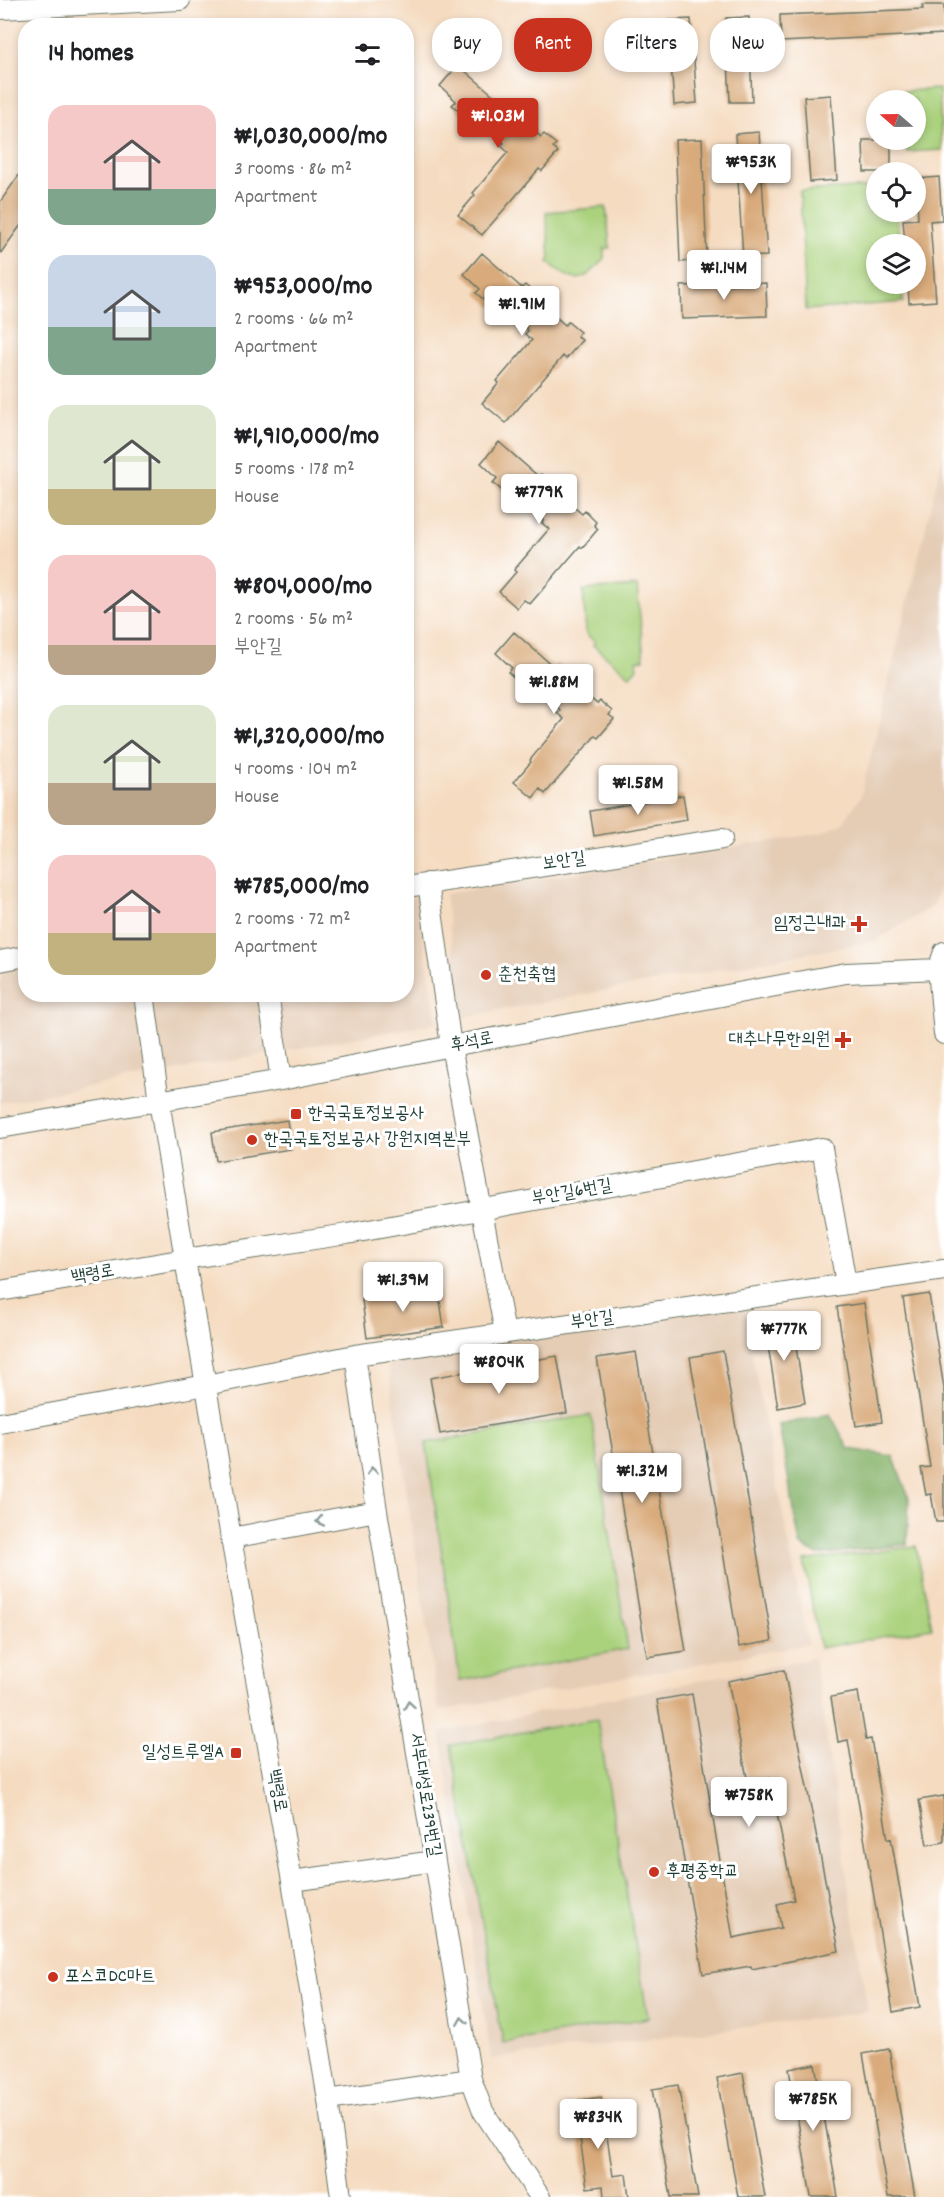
<!DOCTYPE html>
<meta charset="utf-8">
<style>
:root{--surface:#fff;--page:#f6f6f6;--text:#202124;--muted:#757577;--accent:#c8321e}
body{margin:0;font-family:Dekko,"Poor Story",sans-serif;background:var(--page);color:var(--text);height:100vh;display:flex;flex-direction:column;font-size:22px;white-space:nowrap}
*{box-sizing:border-box;margin:0}
p{font-size:20px;color:var(--muted)}
.icon{flex:none;width:33px;height:33px;fill:none;stroke:currentColor;stroke-width:2;stroke-linecap:round;stroke-linejoin:round}
.map{position:relative;flex:1;overflow:hidden}
.panel{position:absolute;left:18px;top:18px;width:396px;height:984px;display:flex;flex-direction:column;background:var(--surface);border-radius:24px;box-shadow:0 3px 9px #0003}
.panel>*{flex:none}
.hud{position:absolute;left:432px;top:18px;width:422px;height:54px;display:flex;gap:12px}
.needle{width:39px;rotate:290deg}
.buttons{position:absolute;left:866px;top:90px;display:grid;gap:12px}
.buttons a{display:grid;place-items:center;width:60px;height:60px;border-radius:50%;background:var(--surface);box-shadow:0 3px 9px #0003;font-size:30px}
.price{position:absolute;translate:-50% -51px;padding:0 14px;border-radius:6px;background:#fff;color:#222;font-size:20px;line-height:39px;filter:drop-shadow(0 2px 3px #0008)}
.price::after{content:'';position:absolute;left:50%;top:36px;width:18px;height:14px;margin-left:-9px;background:inherit;clip-path:polygon(0 0,100% 0,50% 100%)}
.price.active{background:var(--accent);color:#fff}
ul{padding:0;list-style:none}
li{display:flex;align-items:center;gap:18px;height:150px;padding:0 30px}
li span{display:grid;place-items:center;flex:none;width:168px;height:120px;border-radius:18px;color:#555}
li>.icon{margin-inline-start:auto}
span .icon{width:72px;height:72px;fill:#fffc;stroke-width:1}
li b{font-size:26px}
h2{display:flex;justify-content:space-between;align-items:center;height:72px;padding:0 30px;font-size:26px}
.chip{padding:0 21px;border-radius:24px;background:var(--surface);box-shadow:0 3px 9px #0003;font-size:21px;line-height:54px}
.chip.active{background:var(--accent);color:#fff}
.map>svg:first-child{display:block}
.built{fill:#e4ccb5}
.green{fill:#aad27d;stroke:#648858;stroke-width:1.5}
.forest{fill:#87b46c;stroke:#537850;stroke-width:1.5}
.building{fill:#d9ab7c}
.lines{fill:none;stroke-linecap:round;stroke-linejoin:round}
.minor-casing{stroke:#6a7565;stroke-width:22}
.minor{stroke:#fff;stroke-width:20}
.oneway{stroke:#8f9e9a}
.poi-dot{fill:#c8321e;stroke:#fff;stroke-width:2}
.labels{text-anchor:middle;dominant-baseline:central;stroke-width:6;stroke-linejoin:round;paint-order:stroke}
.street-label{font-size:18px;fill:#1f3d34;stroke:#fff}
.poi-label{font-size:18px;fill:#1f3d34;stroke:#fff;text-anchor:start}
</style>
<div class="map">
<svg width="944" height="2197" viewBox="0 0 944 2197">
<rect width="100%" height="100%" fill="#fff"/>
<filter id="ink" filterUnits="userSpaceOnUse"><feTurbulence type="fractalNoise" baseFrequency=".0167" numOctaves="2"/><feDisplacementMap in="SourceGraphic" scale="12" xChannelSelector="R" yChannelSelector="G"/><feConvolveMatrix kernelMatrix="1 2 1 2 8 2 1 2 1" color-interpolation-filters="sRGB"/></filter>
<filter id="wash" filterUnits="userSpaceOnUse"><feTurbulence type="fractalNoise" baseFrequency=".008" numOctaves="4" result="noise"/><feDisplacementMap in="SourceGraphic" scale="24" xChannelSelector="R" yChannelSelector="G"/><feGaussianBlur stdDeviation="1.35" result="paint"/><feColorMatrix in="noise" values="0 0 0 0 0 0 0 0 0 0 0 0 0 0 0 0 0 1.4 0 .05"/><feComposite in="paint" operator="in"/></filter>
<g filter="url(#wash)">
<rect width="100%" height="100%" fill="#f5dcc1"/>
<path class="built" d="M944,451v418l-10,36 -59,36 -413,76 -17,-123 376,-61 21,-9 19,-28z
M417,897l20,126 -437,80v-135l25,-5 1,31h380l1,-96z
M743,1307l65,337 -369,67 -53,-360z
M814,1658l54,354 -377,47 -51,-327z"/>
<path class="green" d="M939,89l3,61 -35,2v-12h8v-40h-10l-1,-9z
M876,187v25h21l2,32h-23v40h26l1,18 -97,8 -6,-119z
M606,207l4,41 -6,1v9c-22,28 -30,26 -56,4l2,-4 -4,-46z
M637,586l7,73 -8,1 1,8 -7,8 -37,-31 2,-3 -9,-8 -3,-44z
M591,1415l37,234 -168,32 -34,-238z
M916,1546l16,82 -112,20 -16,-87z
M597,1719l51,299 -145,25 -52,-298z"/>
<path class="forest" d="M830,1414l19,35 44,7 16,42 -2,46 -89,11 -18,-10 -21,-120z"/>
<g id="blocks">
<path class="building" d="M922,5h22v29l-163,8 -1,-27 143,-6z
M749,17l3,85h-22l-4,-84z
M691,19l6,84 -23,2 -6,-85z
M458,65l41,35 2,-3 16,14 -2,3 26,23 3,-3 12,10 -3,4 5,4 -16,19 -3,-2 -57,66 -24,-20 17,-20 -2,-2 35,-41 -7,-6 3,-3 -4,-5 -24,-21 -4,-2 -4,4 -16,-14 4,-4 -16,-15z
M831,95l6,85 -27,2 -6,-85z
M759,132l8,124 -24,1 -8,-123z
M702,139l5,121 -27,2 -5,-122z
M863,140h28v32h-27z
M26,165v53l-26,36v-52z
M939,177l3,43 -12,1 6,80 -27,2 -1,-19h7v-40h-10l-2,-24 15,-1 -2,-40z
M482,253l40,35 3,-3 16,14 -2,3 26,23 3,-3 12,10 -3,4 5,4 -16,19 -3,-3 -57,67 -24,-20 17,-20 -2,-2 35,-41 -7,-6 3,-3 -3,-5 -25,-21 -4,-2 -4,4 -16,-14 4,-4 -16,-15z
M766,283l1,33 -85,3 -1,-33z
M499,442l40,35 2,-3 17,14 -3,3 27,23 3,-3 11,11 -2,3 4,4 -16,19 -2,-2 -50,58 -6,-4 -7,8 -18,-16 17,-20 -2,-2 35,-41 -7,-6 2,-3 -3,-5 -24,-21 -5,-2 -3,4 -16,-13 4,-5 -16,-15z
M514,632l40,35 3,-3 16,14 -2,3 26,23 3,-3 12,10 -3,4 5,4 -16,19 -3,-2 -50,58 -5,-5 -7,9 -19,-16 17,-20 -1,-2 34,-41 -7,-6 3,-3 -4,-5 -24,-21 -4,-2 -4,4 -16,-14 4,-4 -16,-15z
M683,795l4,25 -93,16 -4,-25z
M287,1120l4,29 -75,12 -4,-29z
M438,1288l6,39 -77,11 -5,-38z
M929,1294l15,94v134h-8l-5,-28 -5,1 -5,-27 9,-1 -27,-169z
M864,1303l18,119 -26,4 -19,-119z
M791,1316l14,87 -27,5 -14,-88z
M723,1351l49,290 -33,6 -49,-290z
M636,1352l50,299 -39,6 -50,-299z
M557,1356l10,57 -127,21 -10,-56z
M784,1670l55,281 -87,18 -1,-3 -48,8 -46,-274 35,-6 41,244 48,-10 -4,-24 17,-4 -24,-122 -22,5 -20,-102z
M858,1692l8,48 5,-1 17,100 3,-1 29,169 -27,5 -45,-272 -10,2 -7,-45z
M944,1796v46l-17,3 -8,-45z
M889,2049l26,148h-27l-25,-143z
M815,2064l23,133h-27l-22,-128z
M743,2073l22,124h-27l-21,-119z
M678,2085l20,112h-27l-19,-108z
M601,2097l12,79 13,-2 3,23h-25l-1,-11 -16,2 -12,-87z"/>
</g>
</g>
<g filter="url(#ink)">
<use href="#blocks" fill-opacity="0" stroke="#6a7565" stroke-width="1.5"/>
<g class="lines">
<g class="minor-casing">
<path id="minor" d="M0,9l180,-9
M428,883l23,163 54,287
M406,887l316,-48
M944,952l-6,17 6,65
M0,961l26,-5
M144,994l15,107 72,437 61,343 36,219 13,97
M268,994l13,86
M0,1128l281,-48 170,-34 395,-73 92,-4 6,3
M0,1291l185,-32 162,-25 475,-86 24,135
M355,1355l22,156 94,568 12,32 57,86
M0,1423l206,-38 149,-30 589,-85
M231,1538l146,-27
M292,1881l143,-20
M328,2100l143,-21"/>
</g>
<use href="#minor" class="minor"/>
</g>
<defs><path id="oneway-chevron" d="M-2-3.5L2.5 0L-2 3.5" fill="none" stroke-width="1.6" stroke-linecap="round" stroke-linejoin="round" transform="scale(1.5)"/></defs>
<g class="oneway">
<use href="#oneway-chevron" transform="translate(372 1471) rotate(-98)"/>
<use href="#oneway-chevron" transform="translate(320 1521) rotate(169)"/>
<use href="#oneway-chevron" transform="translate(409 1705) rotate(-99)"/>
<use href="#oneway-chevron" transform="translate(462 2021) rotate(-99)"/>
</g>
</g>
<g class="poi-dot">
<path d="M856 915h6v6h6v6h-6v6h-6v-6h-6v-6h6z"/>
<circle cx="486" cy="975" r="6"/>
<path d="M840 1031h6v6h6v6h-6v6h-6v-6h-6v-6h6z"/>
<rect x="290" y="1108" width="12" height="12" rx="3"/>
<circle cx="252" cy="1140" r="6"/>
<rect x="230" y="1747" width="12" height="12" rx="3"/>
<circle cx="654" cy="1872" r="6"/>
<circle cx="53" cy="1977" r="6"/>
</g>
<g class="labels">
<g class="street-label">
<text transform="translate(564 862) rotate(-8)">보안길</text>
<text transform="translate(472 1043) rotate(-11)">후석로</text>
<text transform="translate(572 1193) rotate(-10)">부안길6번길</text>
<text transform="translate(93 1275) rotate(-10)">백령로</text>
<text transform="translate(592 1321) rotate(-8)">부안길</text>
<text transform="translate(276 1791) rotate(80)">백령로</text>
<text transform="translate(424 1795) rotate(81)">서부대성로239번길</text>
</g>
<g class="poi-label">
<text x="846" y="924" text-anchor="end">임정근내과</text>
<text x="498" y="975">춘천축협</text>
<text x="830" y="1040" text-anchor="end">대추나무한의원</text>
<text x="308" y="1114">한국국토정보공사</text>
<text x="264" y="1140">한국국토정보공사 강원지역본부</text>
<text x="224" y="1753" text-anchor="end">일성트루엘A</text>
<text x="666" y="1872">후평중학교</text>
<text x="65" y="1977">포스코DC마트</text>
</g>
</g>
</svg>
<div class="buttons">
<a><svg class="needle" viewBox="-14 -14 28 28"><path d="M0-13l5 13h-10z" fill="#e53935"/><path d="M0 13l5-13h-10z" fill="#757577"/></svg></a>
<a><svg class="icon" aria-label="locate" viewBox="0 0 24 24"><circle cx="12" cy="12" r="6"/><path d="M12 2v4M12 18v4M2 12h4M18 12h4"/></svg></a>
<a><svg class="icon" aria-label="layers" viewBox="0 0 24 24"><path d="M12 4l9 5-9 5-9-5zM3 14l9 5 9-5"/></svg></a>
</div>
<b class="price active" style="left:498px;top:149px">₩1.03M</b>
<b class="price" style="left:751px;top:195px">₩953K</b>
<b class="price" style="left:724px;top:301px">₩1.14M</b>
<b class="price" style="left:522px;top:337px">₩1.91M</b>
<b class="price" style="left:539px;top:525px">₩779K</b>
<b class="price" style="left:554px;top:715px">₩1.88M</b>
<b class="price" style="left:638px;top:816px">₩1.58M</b>
<b class="price" style="left:403px;top:1313px">₩1.39M</b>
<b class="price" style="left:784px;top:1362px">₩777K</b>
<b class="price" style="left:499px;top:1395px">₩804K</b>
<b class="price" style="left:642px;top:1504px">₩1.32M</b>
<b class="price" style="left:749px;top:1828px">₩758K</b>
<b class="price" style="left:813px;top:2132px">₩785K</b>
<b class="price" style="left:598px;top:2150px">₩834K</b>
<div class="hud">
<a class="chip">Buy</a>
<a class="chip active">Rent</a>
<a class="chip">Filters</a>
<a class="chip">New</a>
</div>
<section class="panel">
<h2>14 homes<svg class="icon" aria-label="filters" viewBox="0 0 24 24"><path d="M4 7h16M4 17h16"/><circle cx="9" cy="7" r="2"/><circle cx="15" cy="17" r="2"/></svg></h2>
<ul>
<li><span style="background:linear-gradient(#f6c9c9 70%,#7fa58c 0)"><svg class="icon" aria-label="home" viewBox="0 0 24 24"><path d="M3 11l9-7 9 7M6 9v11h12V9"/></svg></span><div><b>₩1,030,000/mo</b><p>3 rooms · 86 m²</p><p>Apartment</p></div></li>
<li><span style="background:linear-gradient(#c9d6e8 60%,#7fa58c 0)"><svg class="icon" aria-label="home" viewBox="0 0 24 24"><path d="M3 11l9-7 9 7M6 9v11h12V9"/></svg></span><div><b>₩953,000/mo</b><p>2 rooms · 66 m²</p><p>Apartment</p></div></li>
<li><span style="background:linear-gradient(#dfe7d0 70%,#c2b280 0)"><svg class="icon" aria-label="home" viewBox="0 0 24 24"><path d="M3 11l9-7 9 7M6 9v11h12V9"/></svg></span><div><b>₩1,910,000/mo</b><p>5 rooms · 178 m²</p><p>House</p></div></li>
<li><span style="background:linear-gradient(#f6c9c9 75%,#b9a48a 0)"><svg class="icon" aria-label="home" viewBox="0 0 24 24"><path d="M3 11l9-7 9 7M6 9v11h12V9"/></svg></span><div><b>₩804,000/mo</b><p>2 rooms · 56 m²</p><p>부안길</p></div></li>
<li><span style="background:linear-gradient(#dfe7d0 65%,#b9a48a 0)"><svg class="icon" aria-label="home" viewBox="0 0 24 24"><path d="M3 11l9-7 9 7M6 9v11h12V9"/></svg></span><div><b>₩1,320,000/mo</b><p>4 rooms · 104 m²</p><p>House</p></div></li>
<li><span style="background:linear-gradient(#f6c9c9 65%,#c2b280 0)"><svg class="icon" aria-label="home" viewBox="0 0 24 24"><path d="M3 11l9-7 9 7M6 9v11h12V9"/></svg></span><div><b>₩785,000/mo</b><p>2 rooms · 72 m²</p><p>Apartment</p></div></li>
</ul>
</section>
</div>
